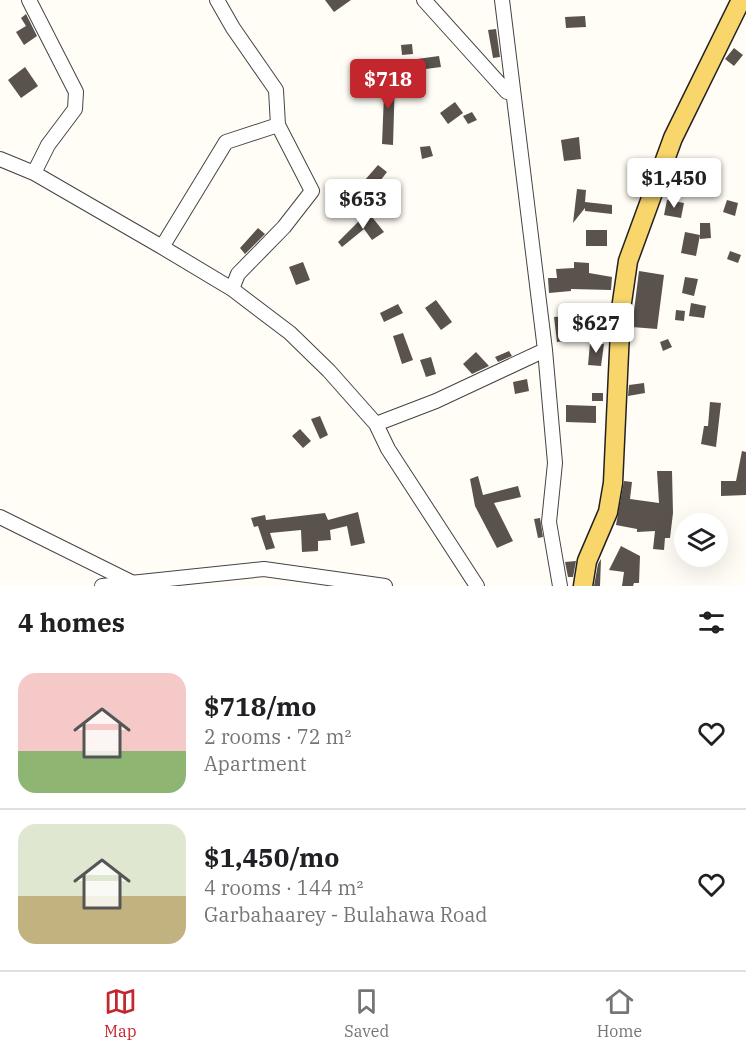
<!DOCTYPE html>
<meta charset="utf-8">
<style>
:root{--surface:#fff;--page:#f6f6f6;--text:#202124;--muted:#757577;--line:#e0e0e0;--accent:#c4262e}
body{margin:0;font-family:"IBM Plex Serif",serif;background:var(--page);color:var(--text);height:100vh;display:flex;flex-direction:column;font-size:22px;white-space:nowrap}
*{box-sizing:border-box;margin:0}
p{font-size:20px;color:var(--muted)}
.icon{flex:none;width:33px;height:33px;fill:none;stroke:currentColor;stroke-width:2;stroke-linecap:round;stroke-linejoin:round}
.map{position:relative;height:586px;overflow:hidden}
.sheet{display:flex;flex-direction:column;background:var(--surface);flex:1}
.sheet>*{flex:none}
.controls{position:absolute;left:674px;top:513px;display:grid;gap:12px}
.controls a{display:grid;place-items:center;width:54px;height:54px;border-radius:50%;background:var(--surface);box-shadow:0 6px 24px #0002;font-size:30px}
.price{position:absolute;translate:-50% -51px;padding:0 14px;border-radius:6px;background:#fff;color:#222;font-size:20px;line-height:39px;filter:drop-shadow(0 2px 3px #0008)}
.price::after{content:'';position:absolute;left:50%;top:36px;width:18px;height:14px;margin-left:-9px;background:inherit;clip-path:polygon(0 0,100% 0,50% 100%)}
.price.current{background:var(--accent);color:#fff}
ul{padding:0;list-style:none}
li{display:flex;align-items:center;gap:18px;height:150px;padding:0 18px}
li+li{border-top:2px solid var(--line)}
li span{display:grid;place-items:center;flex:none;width:168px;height:120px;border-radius:18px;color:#555}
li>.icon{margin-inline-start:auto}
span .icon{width:72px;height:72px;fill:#fffc;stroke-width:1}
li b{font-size:26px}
h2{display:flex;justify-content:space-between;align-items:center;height:72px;padding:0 18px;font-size:26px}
.dock{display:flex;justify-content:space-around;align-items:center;height:84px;border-top:2px solid var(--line);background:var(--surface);font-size:16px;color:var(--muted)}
.dock a{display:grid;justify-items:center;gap:3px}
.dock .current{color:var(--accent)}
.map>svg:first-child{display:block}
.building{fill:#5a524d}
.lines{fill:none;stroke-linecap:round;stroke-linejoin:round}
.minor-casing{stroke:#444;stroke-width:16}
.major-casing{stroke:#222;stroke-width:21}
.minor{stroke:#fff;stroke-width:14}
.major{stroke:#f9d66b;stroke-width:18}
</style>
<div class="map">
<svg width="746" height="586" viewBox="0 0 746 586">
<rect width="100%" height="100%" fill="#fffdf5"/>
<path class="building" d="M325,0h26l-17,12z
M26,14l11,22 -13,9 -8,-13 10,-6 -5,-8z
M585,16l1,11 -20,1 -1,-11z
M496,29l4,28 -7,1 -5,-28z
M412,44l1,10 -11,1 -1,-10z
M734,48l9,7 -9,11 -9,-7z
M439,56l2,11 -23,3 -1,-11z
M25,67l13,19 -17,12 -13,-18z
M395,78l-2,67 -11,-1 2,-50h-2l-2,-15z
M455,102l8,11 -15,11 -8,-11z
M472,112l5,8 -9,4 -5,-8z
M579,137l2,22 -17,2 -3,-21z
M430,146l3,10 -11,3 -2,-12z
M378,165l9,7 -10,13 18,3 -4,18 -11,-3 2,-8 -18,-14z
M577,189l9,1 -1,12 27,3v9l-27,-3v-3l-12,15z
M667,200l17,3 -3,15 -17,-3z
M727,200l11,3 -3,13 -12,-4z
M368,212l16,20 -12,8 -8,-11 -22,18 -4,-5z
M700,223h10l1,15 -11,1z
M258,228l7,6 -20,20 -5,-6z
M586,230h21v16h-21z
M685,232l15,3 -4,21 -15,-3z
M730,251l11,4 -3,8 -11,-4z
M303,262l7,18 -14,5 -7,-18z
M574,262l15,1v10l23,4 -1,13 -40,-1v2l-22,2 -1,-15h9l-1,-9 18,-1z
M639,271l25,4 -7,54 -25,-2z
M685,277l13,2 -4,17 -12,-3z
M436,300l16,22 -11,8 -16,-22z
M691,303l15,3 -2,12 -15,-2z
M398,304l5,9 -19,9 -4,-9z
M676,310l9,1 -1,10 -9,-1z
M579,315l3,24 -25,3 -3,-25z
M403,333l10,27 -11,4 -9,-28z
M668,339l4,8 -9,4 -3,-9z
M590,343l14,1 -3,22 -13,-1z
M509,351l3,5 -14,6 -3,-5z
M476,352l13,14 -17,8 -9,-10z
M431,357l5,17 -10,3 -6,-17z
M527,379l2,12 -14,3 -2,-12z
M644,383l1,10 -17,3 1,-11z
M592,393h11v8h-11z
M710,402l11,1 -5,44 -15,-3 3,-18h4z
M566,405l30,1v17l-30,-1z
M320,416l8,19 -8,4 -9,-20z
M300,429l11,12 -8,7 -11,-12z
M742,451l4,1v43l-25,1v-15h15z
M657,471h15l1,42 -3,25h-5l-1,12 -11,-1 2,-18 -18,1v-3l-21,-4 8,-44 8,1 -2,17 29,4z
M478,476l5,19 35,-9 3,11 -27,6 19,38 -16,7 -22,-42 -5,-27z
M358,512l7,31 -14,3 -4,-20 -17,4 1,10 -13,1v10l-16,1 -1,-22 -31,3 5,15 -9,2 -8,-24 -4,1 -3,-9 14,-3 1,5 59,-7 3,7z
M540,518l3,19 -5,1 -4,-19z
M621,546l19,10 -1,27h-5l-1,3h-11l2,-14 -15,-2z
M601,559l-1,27h-6l4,-22z
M576,561l-3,16h-5l-3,-15z"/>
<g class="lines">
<g class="minor-casing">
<path id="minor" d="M29,0l47,92 -1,17 -27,36 -14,28
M217,0l16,28 43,62 2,35 34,66 -28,36 -46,47 -6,15
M424,0l83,92 5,-1
M502,0l43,350 10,113 -6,59 11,64
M0,159l34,14 128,74 70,42 58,44 39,38 47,53 12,25 89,137
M162,247l64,-105 52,-17
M376,424l60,-23 109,-51
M0,517l133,66
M102,586l162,-17 121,17"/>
</g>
<g class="major-casing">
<path id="major" d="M583,586l4,-25 21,-49 5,-29 8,-174 7,-48 45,-123 68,-138"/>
</g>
<use href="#minor" class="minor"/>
<use href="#major" class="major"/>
</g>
</svg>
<div class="controls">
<a><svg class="icon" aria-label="layers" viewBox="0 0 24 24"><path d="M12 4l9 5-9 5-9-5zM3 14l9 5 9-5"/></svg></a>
</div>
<b class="price current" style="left:388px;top:110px">$718</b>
<b class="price" style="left:674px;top:209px">$1,450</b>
<b class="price" style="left:363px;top:230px">$653</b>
<b class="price" style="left:596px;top:354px">$627</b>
</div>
<section class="sheet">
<h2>4 homes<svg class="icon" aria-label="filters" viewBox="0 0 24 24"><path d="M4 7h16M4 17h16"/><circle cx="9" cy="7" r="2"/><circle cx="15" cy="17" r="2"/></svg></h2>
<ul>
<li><span style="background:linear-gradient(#f6c9c9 65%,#8fb573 0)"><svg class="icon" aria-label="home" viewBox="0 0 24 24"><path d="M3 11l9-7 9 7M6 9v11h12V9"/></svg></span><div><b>$718/mo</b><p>2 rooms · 72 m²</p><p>Apartment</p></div><svg class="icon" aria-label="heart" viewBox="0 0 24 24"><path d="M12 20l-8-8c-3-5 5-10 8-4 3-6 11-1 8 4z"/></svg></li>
<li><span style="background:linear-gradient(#dfe7d0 60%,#c2b280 0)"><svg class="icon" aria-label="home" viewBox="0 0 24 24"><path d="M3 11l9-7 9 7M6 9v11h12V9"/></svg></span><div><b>$1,450/mo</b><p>4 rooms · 144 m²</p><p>Garbahaarey - Bulahawa Road</p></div><svg class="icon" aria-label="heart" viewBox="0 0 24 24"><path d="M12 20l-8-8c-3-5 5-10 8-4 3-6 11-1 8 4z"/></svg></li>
</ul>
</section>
<nav class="dock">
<a class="current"><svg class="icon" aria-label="map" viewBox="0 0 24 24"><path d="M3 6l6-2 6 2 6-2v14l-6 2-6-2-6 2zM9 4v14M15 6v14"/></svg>Map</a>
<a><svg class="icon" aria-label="saved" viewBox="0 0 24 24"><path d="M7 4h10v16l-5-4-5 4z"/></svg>Saved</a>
<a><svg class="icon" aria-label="home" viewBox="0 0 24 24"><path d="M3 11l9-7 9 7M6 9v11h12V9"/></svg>Home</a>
</nav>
